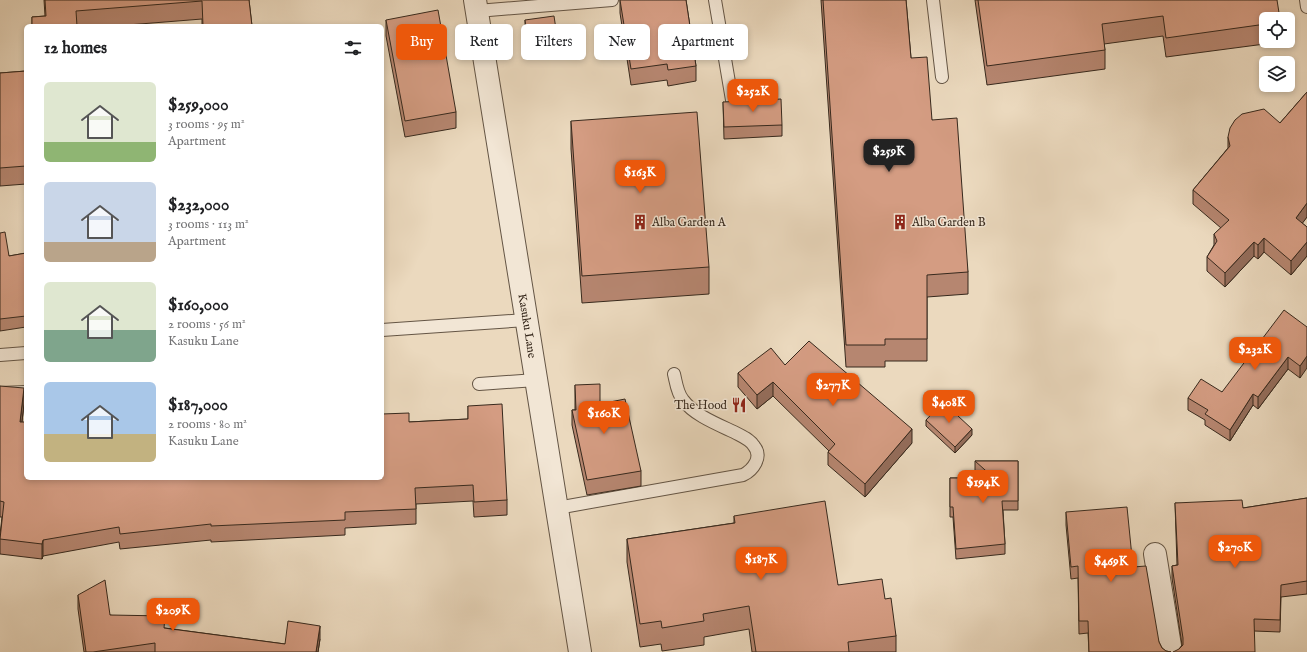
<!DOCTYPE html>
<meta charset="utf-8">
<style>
:root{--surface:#fff;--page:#f2f2f2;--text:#202124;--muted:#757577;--accent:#ea580c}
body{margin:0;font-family:"IM FELL English",serif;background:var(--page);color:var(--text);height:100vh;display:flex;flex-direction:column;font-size:15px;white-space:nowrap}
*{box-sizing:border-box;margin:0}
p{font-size:13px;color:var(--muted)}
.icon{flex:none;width:22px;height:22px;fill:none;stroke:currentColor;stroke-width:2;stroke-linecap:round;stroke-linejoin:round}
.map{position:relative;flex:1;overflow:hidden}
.side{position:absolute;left:24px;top:24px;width:360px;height:456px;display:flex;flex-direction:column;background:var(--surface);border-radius:6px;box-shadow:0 2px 6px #0003}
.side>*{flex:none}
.banner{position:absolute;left:396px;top:24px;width:380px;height:36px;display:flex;gap:8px}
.buttons{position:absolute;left:1259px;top:12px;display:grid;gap:8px}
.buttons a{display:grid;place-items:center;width:36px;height:36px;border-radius:6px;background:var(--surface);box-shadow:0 2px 6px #0003;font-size:20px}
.price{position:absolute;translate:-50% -34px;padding:0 9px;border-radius:8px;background:var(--accent);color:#fff;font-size:13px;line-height:26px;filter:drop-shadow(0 1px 2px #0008)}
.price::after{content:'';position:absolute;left:50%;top:24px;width:12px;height:9px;margin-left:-6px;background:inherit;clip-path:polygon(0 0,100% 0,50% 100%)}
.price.selected{background:#222;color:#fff}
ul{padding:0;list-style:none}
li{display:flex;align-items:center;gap:12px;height:100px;padding:0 20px}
li span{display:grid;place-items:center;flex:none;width:112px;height:80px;border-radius:6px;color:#555}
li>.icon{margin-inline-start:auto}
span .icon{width:48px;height:48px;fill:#fffc;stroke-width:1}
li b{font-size:17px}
h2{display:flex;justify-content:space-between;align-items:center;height:48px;padding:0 20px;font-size:17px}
.pill{padding:0 14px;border-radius:6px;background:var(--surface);box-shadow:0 2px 6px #0003;font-size:14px;line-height:36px}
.pill.selected{background:var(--accent);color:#fff}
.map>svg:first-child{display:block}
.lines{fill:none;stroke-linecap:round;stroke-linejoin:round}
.service-casing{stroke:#645545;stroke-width:14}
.minor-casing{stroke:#645545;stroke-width:24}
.service{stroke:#f2e6d5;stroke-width:12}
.minor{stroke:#f2e6d5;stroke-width:22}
.wall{fill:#b68670;stroke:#37291d}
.shaded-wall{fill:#946d5b;stroke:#37291d}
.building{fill:#d49c82;stroke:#37291d}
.labels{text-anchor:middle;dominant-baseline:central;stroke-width:3;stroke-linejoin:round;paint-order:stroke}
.poi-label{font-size:12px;fill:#37291d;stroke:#f2e6d5;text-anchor:start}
.street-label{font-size:12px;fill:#37291d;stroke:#f2e6d5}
</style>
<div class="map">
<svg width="1307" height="652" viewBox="0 0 1307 652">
<rect width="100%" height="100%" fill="#ebd9be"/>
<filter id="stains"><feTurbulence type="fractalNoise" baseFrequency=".005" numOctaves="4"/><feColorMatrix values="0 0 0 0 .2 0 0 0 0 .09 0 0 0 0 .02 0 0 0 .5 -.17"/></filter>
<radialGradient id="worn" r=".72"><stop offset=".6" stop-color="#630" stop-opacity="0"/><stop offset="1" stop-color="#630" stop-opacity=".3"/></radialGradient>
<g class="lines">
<g class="service-casing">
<path id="service" d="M715,0l17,100
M933,0l9,77
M1306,0l1,7
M477,11l135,-11
M382,330l144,-10
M0,355l26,-2
M479,384l57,-4
M0,393l26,-1
M557,508l186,-33c10,-5 20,-18 11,-29 -4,-7 -13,-10 -20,-14 -17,-8 -40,-17 -51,-32 -6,-7 -7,-18 -9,-26"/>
</g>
<g class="minor-casing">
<g id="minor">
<path id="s1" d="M475,0l105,652"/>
<path d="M1155,554l16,98"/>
</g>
</g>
<use href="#service" class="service"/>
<use href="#minor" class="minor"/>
</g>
<path class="wall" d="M44,0h205l3,26h2h-52v-7l-87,7h-83v-9l13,-1z
M620,0h66l10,66v15l-28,5 -1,-6 -36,5 -11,-72z
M821,0h85l5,58 21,62 36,152v22l-41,3v64h-42v6h-39z
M975,0h302l-11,19v22h14v1l-114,15 -3,-21 -59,8 1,6v19l-118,16z
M386,20l70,92v16l-51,9 -19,-101z
M525,20l34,29v6l-29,4 -5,-33z
M26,71v113l-26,2v-113z
M1307,92v125l-5,6 5,4v29l-16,19 -27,-23 -6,7 -4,-3 -29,31 -18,-16v-14l7,-12v-11l7,-6 -28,-24v-14l35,-42v-11l52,-14z
M723,102l59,23v11l-58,3z
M571,121l138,146v27l-127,9 -11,-154z
M0,233l9,23 17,-3v74l-26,4z
M1307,327l-7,51 -12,-9 -30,40 -5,-4 -23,36 -25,-16v-5l-17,-10v-12l34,-6z
M785,365l127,78 -47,54 -37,-32v-13l1,-1 -56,-55 -16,13 -19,-22v-14z
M575,385l25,19 41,67v15l-54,9 -15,-70v-15h3z
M0,386l24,18 -2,18 4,56h356l27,-56 59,-3v-13l39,94v15l-33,2 -1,-16 -57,3v20l-71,4v7l-134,7v-2l-91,9 -1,-7 -76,14 -1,3 -42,-5v-19l2,-18h-2z
M926,420l46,15 -17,18 -29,-27z
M975,461h43v49h-15l2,34v10l-49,5 -3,-42h-3v-39h33l-8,-8z
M1307,498v96l-26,3 -1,35 -26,-1 -75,18 3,-4 -10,-67v-12l5,-1 -2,-62 68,5z
M1066,512l67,55 26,75 3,6 4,3 5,1h-82l-1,-19 -9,1 -1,-56 -7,1 -5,-54z
M734,516l104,69 47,14 11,37v16h-144l-3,-23 -45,8v8l-42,6 -1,-7 -21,3 -13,-85v-23l107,-16z
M78,595l32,20 55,13 120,16 35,-5 -2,13h-234l-6,-43z"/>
<path class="shaded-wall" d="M1307,203v14l-11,15v-14z
M1264,238v14l-6,7v-14z
M1254,242v14l-29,31v-14z
M1307,242v14l-16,19v-14z
M1307,356v12l-7,10v-12z
M1288,357v12l-30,40v-12z
M773,382v14l-16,13v-14z
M24,388v16l-4,34v-16z
M1253,394v11l-23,36v-11z
M912,429v14l-47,54v-13z
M972,429v6l-17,18v-6z
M43,540v16l-1,3v-15z
M320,626v13l-2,13h-2z"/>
<path class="building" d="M45,0h204l3,26h2h-51l-1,-25 -126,10 1,15h-45v-9l14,-1z
M620,0h66l10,66 -28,4 -1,-6 -36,5z
M823,0h83l5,58 16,-1 5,63 25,-2 11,154 -41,3v64h-42v6h-39z
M978,0h299l3,19h-14v5l-100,14 -3,-22 -61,8 3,26 -118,16z
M438,10l18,102 -51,9 -19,-101z
M554,16l5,33 -29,4 -5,-33z
M26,71v95l-26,2v-95z
M1307,92v111l-11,15 11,9v15l-16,19 -27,-23 -6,7 -4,-3 -29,31 -18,-16 10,-16 -3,-7 15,-14 -36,-30 37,-44 -2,-9 2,-9 5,-8 7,-6 22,-5 16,14z
M781,99l1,26 -58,2 -1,-25z
M697,112l12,155 -127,9 -11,-155z
M5,232l4,24 17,-3v63l-26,3v-86z
M1284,310l23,17v29l-7,10 -12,-9 -30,40 -5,-3 -23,36 -25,-16 3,-4 -20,-12 13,-19 21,13z
M809,341l103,88 -47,55 -37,-32 7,-8 -62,-62 -16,13 -19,-22 33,-25 14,17z
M600,384v20l25,-5 16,72 -54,9 -15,-70h4l-1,-25z
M0,386l24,2 -4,34h6v56h356v-64l27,-1v9l59,-3v-13l34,-2 5,96 -33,2 -1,-17 -58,3 1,21 -71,3v8l-134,6v-2l-91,10 -1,-7 -76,13 -1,4 -42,-5 4,-37 -4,-1z
M943,402l29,27 -17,18 -29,-27z
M975,461h43v40h-16l3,43 -49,5 -3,-42h-3v-29h44z
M1307,498v83l-26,4 -1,35 -26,-1 1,33h-82l6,-3 4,-4v-7l-11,-72 6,-1 -3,-62 67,-3 1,8z
M825,501l13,84 44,-6 3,20 6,-1 5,38 -48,6 1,10h-93l-7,-46 -46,8 1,7 -42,7 -1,-7 -21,3 -13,-85 108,-16 -1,-7z
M1127,507l6,60 13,-1 13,76 3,6 4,3 5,1h-82l-1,-31h-9l-1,-55 -7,1 -5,-55z
M105,580l5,35 55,1 -1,12 121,16 3,-23 32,5 -4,26h-161v-9l-62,9h-7l-8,-57z"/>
<defs>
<g id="building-bare" transform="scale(1.2)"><path d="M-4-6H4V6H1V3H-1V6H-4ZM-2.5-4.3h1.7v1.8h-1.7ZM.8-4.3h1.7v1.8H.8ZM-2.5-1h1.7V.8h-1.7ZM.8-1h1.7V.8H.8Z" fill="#8f2418" stroke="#f2e6d5" stroke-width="2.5" paint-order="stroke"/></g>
<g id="restaurant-bare" transform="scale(1.2)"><path d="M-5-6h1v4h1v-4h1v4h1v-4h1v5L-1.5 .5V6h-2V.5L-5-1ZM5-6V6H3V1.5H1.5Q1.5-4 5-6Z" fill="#8f2418" stroke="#f2e6d5" stroke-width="2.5" paint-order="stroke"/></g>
</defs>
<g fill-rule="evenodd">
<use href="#building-bare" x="640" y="222"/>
<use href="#building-bare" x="900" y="222"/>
<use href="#restaurant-bare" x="739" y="405"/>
</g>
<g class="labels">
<g class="poi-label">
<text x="652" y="222">Alba Garden A</text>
<text x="912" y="222">Alba Garden B</text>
<text x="727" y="405" text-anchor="end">The Hood</text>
</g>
<g class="street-label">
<text stroke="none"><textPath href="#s1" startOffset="330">Kasuku Lane</textPath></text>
</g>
</g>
<rect width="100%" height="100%" filter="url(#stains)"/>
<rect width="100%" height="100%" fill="url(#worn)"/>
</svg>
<div class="buttons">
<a><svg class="icon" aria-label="locate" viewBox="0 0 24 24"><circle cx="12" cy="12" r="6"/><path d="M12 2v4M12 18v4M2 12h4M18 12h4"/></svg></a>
<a><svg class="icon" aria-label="layers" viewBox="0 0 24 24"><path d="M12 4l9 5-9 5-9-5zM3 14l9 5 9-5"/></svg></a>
</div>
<b class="price" style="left:753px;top:113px">$252K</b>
<b class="price selected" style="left:889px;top:173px">$259K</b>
<b class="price" style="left:640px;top:194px">$163K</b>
<b class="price" style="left:1255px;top:371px">$232K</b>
<b class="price" style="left:833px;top:407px">$277K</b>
<b class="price" style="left:949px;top:424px">$408K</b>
<b class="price" style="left:604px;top:435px">$160K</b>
<b class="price" style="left:983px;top:504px">$194K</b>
<b class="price" style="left:1235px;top:569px">$270K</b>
<b class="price" style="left:761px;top:581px">$187K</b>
<b class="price" style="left:1111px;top:583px">$469K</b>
<b class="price" style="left:173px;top:632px">$209K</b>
<div class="banner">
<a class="pill selected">Buy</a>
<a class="pill">Rent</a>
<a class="pill">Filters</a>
<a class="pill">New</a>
<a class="pill">Apartment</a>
</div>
<section class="side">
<h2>12 homes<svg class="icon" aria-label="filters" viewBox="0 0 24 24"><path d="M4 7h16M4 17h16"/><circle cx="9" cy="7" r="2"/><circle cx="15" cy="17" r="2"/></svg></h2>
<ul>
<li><span style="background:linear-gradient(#dfe7d0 75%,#8fb573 0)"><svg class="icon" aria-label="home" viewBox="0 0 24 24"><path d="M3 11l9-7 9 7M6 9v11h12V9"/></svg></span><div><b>$259,000</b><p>3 rooms · 95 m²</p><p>Apartment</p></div></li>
<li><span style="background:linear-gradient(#c9d6e8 75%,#b9a48a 0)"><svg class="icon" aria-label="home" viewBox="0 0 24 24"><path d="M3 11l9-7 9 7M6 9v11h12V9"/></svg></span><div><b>$232,000</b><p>3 rooms · 113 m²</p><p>Apartment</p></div></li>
<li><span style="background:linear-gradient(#dfe7d0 60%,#7fa58c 0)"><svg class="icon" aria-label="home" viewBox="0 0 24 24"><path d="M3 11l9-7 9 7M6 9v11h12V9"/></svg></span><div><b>$160,000</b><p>2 rooms · 56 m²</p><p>Kasuku Lane</p></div></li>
<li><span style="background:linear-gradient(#a9c7e8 65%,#c2b280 0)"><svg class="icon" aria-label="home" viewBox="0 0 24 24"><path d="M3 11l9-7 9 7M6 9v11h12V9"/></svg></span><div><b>$187,000</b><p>2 rooms · 80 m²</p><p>Kasuku Lane</p></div></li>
</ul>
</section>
</div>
